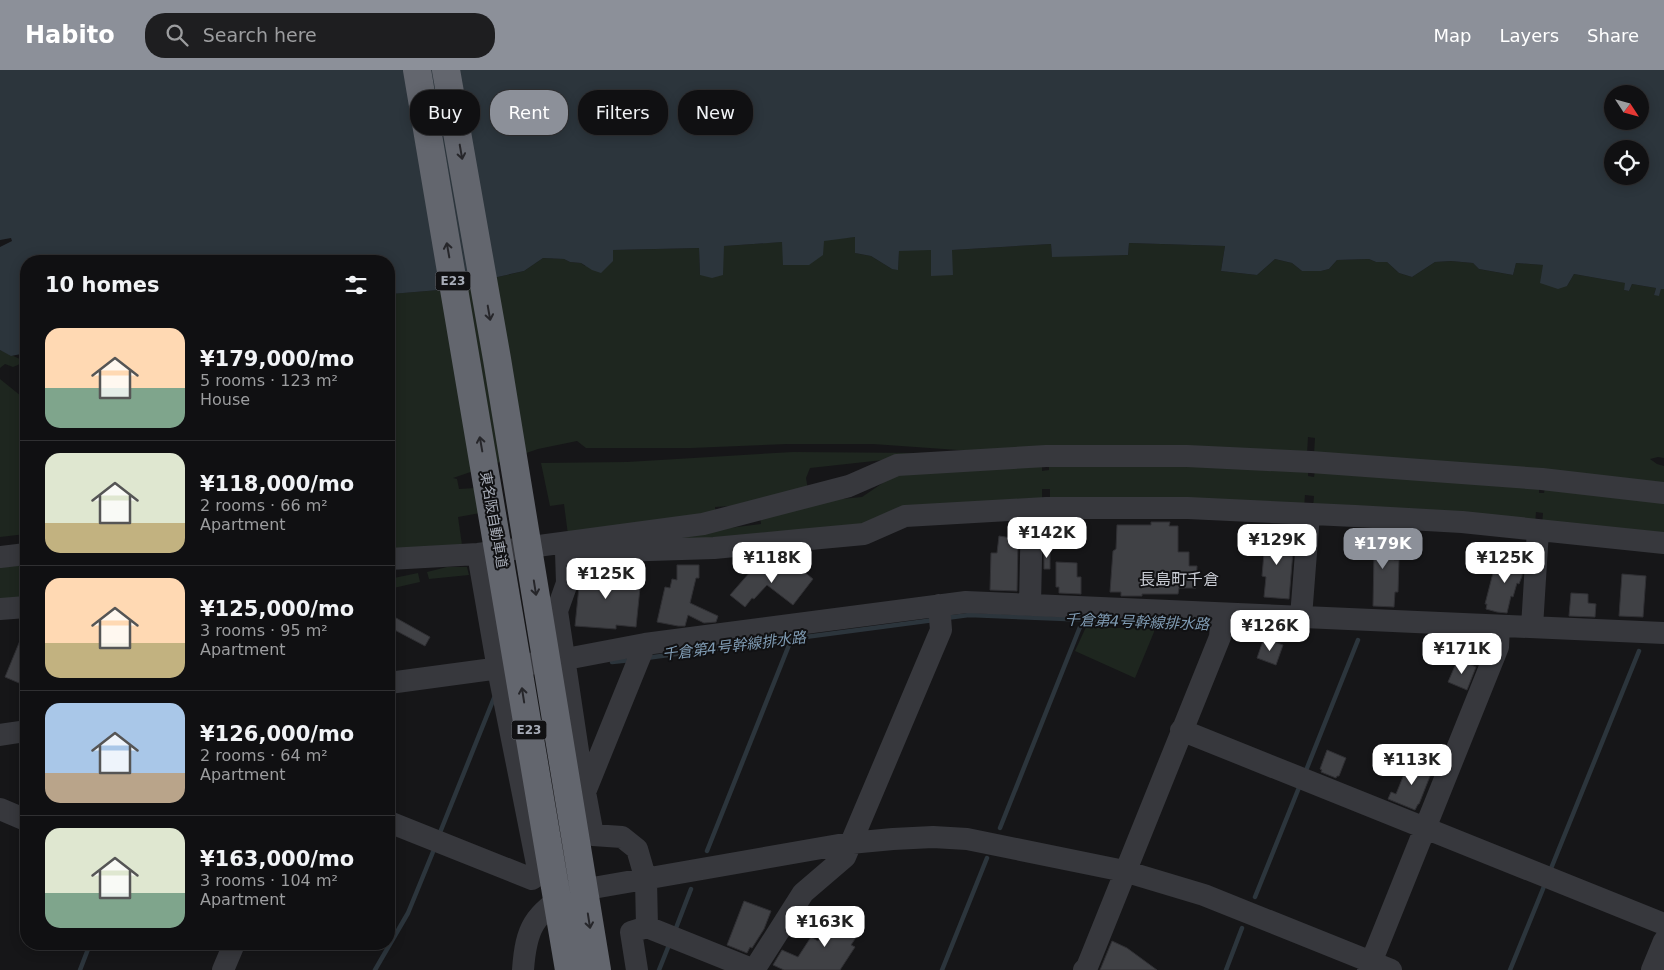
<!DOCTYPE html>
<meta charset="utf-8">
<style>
:root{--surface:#101012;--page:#1e1e20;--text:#f1f3f6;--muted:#9c9d9f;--line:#303032;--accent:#8c9099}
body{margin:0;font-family:"DejaVu Sans","Noto Sans JP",sans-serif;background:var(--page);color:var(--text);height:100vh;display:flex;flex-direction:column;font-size:19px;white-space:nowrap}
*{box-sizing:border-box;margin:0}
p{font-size:16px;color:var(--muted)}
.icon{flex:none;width:28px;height:28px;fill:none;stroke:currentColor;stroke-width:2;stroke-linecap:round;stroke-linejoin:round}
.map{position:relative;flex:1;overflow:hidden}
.drawer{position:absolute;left:20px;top:185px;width:375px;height:695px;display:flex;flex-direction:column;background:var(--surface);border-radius:20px;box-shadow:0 2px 12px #0003,0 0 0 1px var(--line)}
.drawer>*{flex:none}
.banner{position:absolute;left:410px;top:20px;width:475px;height:45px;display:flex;gap:10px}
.needle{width:32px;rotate:126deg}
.tools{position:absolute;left:1604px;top:15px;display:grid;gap:10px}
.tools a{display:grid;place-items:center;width:45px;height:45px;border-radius:50%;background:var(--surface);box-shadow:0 2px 12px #0003,0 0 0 1px var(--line);font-size:25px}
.price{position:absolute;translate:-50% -42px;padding:0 11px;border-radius:10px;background:#fff;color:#222;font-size:16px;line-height:32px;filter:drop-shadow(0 1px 2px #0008)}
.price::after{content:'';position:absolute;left:50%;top:30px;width:15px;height:11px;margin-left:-8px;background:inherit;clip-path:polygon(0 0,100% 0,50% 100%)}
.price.on{background:var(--accent);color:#fff}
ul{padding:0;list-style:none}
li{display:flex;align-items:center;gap:15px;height:125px;padding:0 25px}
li+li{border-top:1px solid var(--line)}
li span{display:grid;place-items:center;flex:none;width:140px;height:100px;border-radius:15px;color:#555}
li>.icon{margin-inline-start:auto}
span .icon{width:60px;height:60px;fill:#fffc;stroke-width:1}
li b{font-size:21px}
h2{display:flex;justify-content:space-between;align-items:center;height:60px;padding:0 25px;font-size:21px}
.tag{padding:0 18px;border-radius:20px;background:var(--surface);box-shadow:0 2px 12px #0003,0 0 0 1px var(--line);font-size:18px;line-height:45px}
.tag.on{background:var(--accent);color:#fff}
header{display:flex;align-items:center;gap:30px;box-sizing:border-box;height:70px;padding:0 25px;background:var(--accent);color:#fff}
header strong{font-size:24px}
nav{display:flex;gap:28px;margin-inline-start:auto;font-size:18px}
.search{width:350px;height:45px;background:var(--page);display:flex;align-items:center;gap:12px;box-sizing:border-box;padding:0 18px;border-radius:20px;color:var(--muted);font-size:19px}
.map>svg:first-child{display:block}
.green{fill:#1e261f}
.water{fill:#2c353c;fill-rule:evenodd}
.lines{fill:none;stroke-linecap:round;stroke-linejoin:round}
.stream{stroke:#2c353c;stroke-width:4.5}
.building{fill:#404145;stroke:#303034}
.minor{stroke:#37383d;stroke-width:22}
.highway{stroke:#63666e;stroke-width:28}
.oneway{stroke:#26262a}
.labels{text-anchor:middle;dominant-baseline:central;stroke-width:4;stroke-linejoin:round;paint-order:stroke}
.shield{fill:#111113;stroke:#7b7e86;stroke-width:1}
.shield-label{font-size:12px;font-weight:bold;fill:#a8adb8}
.street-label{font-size:14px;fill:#a8adb8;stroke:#111113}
.water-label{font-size:15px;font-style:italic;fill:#7f9bb3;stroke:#111113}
.quarter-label{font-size:16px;fill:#c9ccd4;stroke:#111113}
</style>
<header>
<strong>Habito</strong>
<div class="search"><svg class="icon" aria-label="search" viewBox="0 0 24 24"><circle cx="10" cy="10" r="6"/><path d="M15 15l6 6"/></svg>Search here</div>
<nav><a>Map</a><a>Layers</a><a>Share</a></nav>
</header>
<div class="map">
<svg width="1664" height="900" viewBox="0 0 1664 900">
<rect width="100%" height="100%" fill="#161618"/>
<path class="green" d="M855,167v16l16,3 21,13h6l1,-19h32v26l21,-26 99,-6 1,12 76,-1 1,-12 96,3 -4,25 36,4 18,-16 17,4 10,8h19l8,-2 8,-9 32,-1 7,3h11l12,11 13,4 23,-15 16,-1 22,2 6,6 34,6 3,-12 27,2 24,21 7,-12 52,9 -2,7 5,1 3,-7 24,4 -2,7h5l2,-6h3v169l-6,-1 -8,2 7,5 7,2v18l-350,-30 1,-16 -7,-1 -1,17 -335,-3 -99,-7h-86l-96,4h-105l-9,-7 -39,8 -85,29 4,1 2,10 17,-1 4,25 -22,4 4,28 -73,7v-258l50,-4 50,-11 35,-8 19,-13 21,1 6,3 11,1 4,3 28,-16 86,-2 1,27 23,-1v-28z
M0,280l20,9v5l-7,3 -8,-3 -5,4z
M0,309l26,21v134l-26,3z
M793,382l127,1v3l-110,12 -4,10 2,12 -62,15 -31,2 1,8 -148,20 -4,-31 -14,2 -9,-43 86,-1z
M1042,394v7l7,-1v-6l259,5v7l6,1 1,-7 224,16v7h5l1,-6 119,15v37l-122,-13 1,-13 -7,-1 -1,13 -222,-16 1,-13 -9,-1 -1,13 -254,-6v-13h-8v14l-179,27 -278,16 176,-22 -1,-8 51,-14 51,-5 37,-25z
M26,493v40l-26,3v-40z
M447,497h20l2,8 -40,4 -2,-7z
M418,503l2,9 -31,7v-10z
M1086,557l68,2v3l-19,46 -60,-27z"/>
<path class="water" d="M0,0h1664v219h-3l-2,7 -5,-1 2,-7 -24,-4 -3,7 -5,-1 1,-7 -51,-9 -7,12 -9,3 -18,-6 3,-18 -27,-2 -3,12 -34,-6 -6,-6 -22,-2 -16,1 -23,15 -13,-4 -12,-11h-11l-7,-3 -32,1 -8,9 -8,2h-19l-10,-8 -17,-4 -18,16 -36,-4 4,-25 -96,-3 -1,12 -76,2 -1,-13 -99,6 1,25 -22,1v-26l-32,1 -1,19 -6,-1 -21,-13 -16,-3v-16l-31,4 -1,14 -14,10h-26l-1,-23 -58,4 -1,29 -11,3 -12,-3 -1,-27 -86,2v11l-12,12 -9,-3 -11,-7 -11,-1 -6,-3 -21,-1 -19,13 -85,19 -48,4h-2v-33h-363v92l-15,3 -11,-6v-103l12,-6 -1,-3 -11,2zM1612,24h28v27h-28zM1612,79h28v27h-28z"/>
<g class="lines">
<path class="stream" d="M946,548l23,-3 247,10
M1228,555l45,2
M646,588l288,-38
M612,592l19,-2
M1305,703l53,-133
M1000,758l80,-201
M439,765l55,-137
M707,781l82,-206
M1550,801l89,-220
M1255,827l45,-112
M676,858l15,-39
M80,900l10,-26
M375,900l33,-57 27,-66
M659,900l10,-25
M942,900l45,-112
M1226,900l16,-42
M1510,900l35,-86"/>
</g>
<path class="building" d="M1151,452h19l-1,4h9v26h11v14h8l-1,22h-17l-1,6h-36v2h-21v-4h-11l3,-41 3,-2 1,-24h34z
M1271,461l17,1 -2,18 7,1 -4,48 -25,-2 2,-20 -4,-1 3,-34h5z
M999,466l19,3 -1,52 -27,-1 1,-37h6z
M1360,467l35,3 -1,20h5l-1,32h-3l-1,15 -21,-1 1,-51 -15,-2z
M1044,479h6v20h-6z
M1504,483l19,5 -1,18 -3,8 -2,-1 -4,14 -2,-1 -4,17 -10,-1 -11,-3 1,-5h-2l8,-31 5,1z
M774,491l14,13 2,-2 1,1 6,-7 16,13 -20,26 -26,-20 -13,14 -2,-1 -7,9 -15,-12 27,-31 8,7z
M1056,492l21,1v14h4v17l-22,-1v-6h-3z
M677,495h22v13h-3l-6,25 28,13 -2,6 -12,1 -16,-8 -3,11h-7l-21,-4 8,-35 5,1 2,-9 5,1z
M581,497l40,4 -1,15 20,2 -4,39 -20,-2v4l-41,-3z
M1622,504l24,2 -3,41 -24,-1z
M1571,523l17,1v9l8,1 -1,13 -26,-1z
M389,544l41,23 -5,9 -36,-19z
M26,556v60l-21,-9z
M1264,568l19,7 -7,20 -19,-7z
M1458,589l18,8 -9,23 -19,-8z
M1327,680l19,8 -7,18h-2l-1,2 -15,-6 1,-2 -2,-1z
M1409,692l23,9 -13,33h-1l-3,6 -27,-11 3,-7 5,2z
M744,831l27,10 -7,18 -12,19 -2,-1 -3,6 -20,-8z
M836,844l6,4 2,-3 7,5 2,-2 11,7 -13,20 4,2 -15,23h-56l-11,-5 9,-15 16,7 13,-20 7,4z
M1112,871l15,7 30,22h-57z"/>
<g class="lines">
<path class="minor" d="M566,482l1,31 -10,28 27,180
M586,482l128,-4 85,-8 65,-6 41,-18 141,-8h142l167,8 107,6 202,21
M478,484l20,115 41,205
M0,487l26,-3
M389,489l89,-5 225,-30 146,-38 48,-21 149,-9h141l124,6 231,17 122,14
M1030,535l2,-96
M0,539l26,-2
M1301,547l8,-103
M1532,557l6,-97
M645,574l-60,148 8,43 29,2 15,12 9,31 1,47
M389,613l177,-24 79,-15 321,-42 698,31
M1181,660l483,194
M0,665l26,-4
M0,739l26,11
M389,752l143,57 16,-11
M223,900l11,-26
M523,900c3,-43 11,-55 47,-78l280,-49 43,-4 40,-2 34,2 157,32 80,24 187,75
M637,900l-6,-38 16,-5 107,43 49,-77 42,-36 96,-227 -2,-25
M1084,900l3,-3 133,-330 2,-23
M1368,900l130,-323 1,-21
M1652,900l12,-29"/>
<path class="highway" d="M417,0l152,900
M446,0l51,289 100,611"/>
</g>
<defs><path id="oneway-shaft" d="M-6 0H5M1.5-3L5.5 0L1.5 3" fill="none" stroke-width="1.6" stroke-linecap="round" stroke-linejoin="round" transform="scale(1.25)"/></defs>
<g class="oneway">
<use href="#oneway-shaft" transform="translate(461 82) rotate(80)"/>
<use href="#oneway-shaft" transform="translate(448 180) rotate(-100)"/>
<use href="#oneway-shaft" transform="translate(489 243) rotate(80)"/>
<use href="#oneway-shaft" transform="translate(481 374) rotate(-100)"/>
<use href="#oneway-shaft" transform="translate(535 518) rotate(81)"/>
<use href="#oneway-shaft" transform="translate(523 625) rotate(-99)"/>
<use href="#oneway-shaft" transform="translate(589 851) rotate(81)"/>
</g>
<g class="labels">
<g class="shield">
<rect x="435.5" y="201.5" width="35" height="19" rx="4"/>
<rect x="511.5" y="650.5" width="35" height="19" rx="4"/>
</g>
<g class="shield-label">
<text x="453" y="211">E23</text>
<text x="529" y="660">E23</text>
</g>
<g class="street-label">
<text transform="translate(494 450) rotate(80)">東名阪自動車道</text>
</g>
<g class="water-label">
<text transform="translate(1137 552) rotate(2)">千倉第4号幹線排水路</text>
<text transform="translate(734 576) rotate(-7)">千倉第4号幹線排水路</text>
</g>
<g class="quarter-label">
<text x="1179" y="509">長島町千倉</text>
</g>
</g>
</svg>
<div class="tools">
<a><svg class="needle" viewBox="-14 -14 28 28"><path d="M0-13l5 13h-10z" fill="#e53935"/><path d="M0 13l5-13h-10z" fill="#9c9d9f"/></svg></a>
<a><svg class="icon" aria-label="locate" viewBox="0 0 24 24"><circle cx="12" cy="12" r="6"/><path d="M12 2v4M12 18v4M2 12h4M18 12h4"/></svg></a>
</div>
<b class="price" style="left:1047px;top:489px">¥142K</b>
<b class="price" style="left:1277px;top:496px">¥129K</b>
<b class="price on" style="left:1383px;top:500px">¥179K</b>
<b class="price" style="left:772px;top:514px">¥118K</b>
<b class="price" style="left:1505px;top:514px">¥125K</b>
<b class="price" style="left:606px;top:530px">¥125K</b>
<b class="price" style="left:1270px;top:582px">¥126K</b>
<b class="price" style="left:1462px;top:605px">¥171K</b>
<b class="price" style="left:1412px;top:716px">¥113K</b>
<b class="price" style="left:825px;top:878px">¥163K</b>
<div class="banner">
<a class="tag">Buy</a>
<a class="tag on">Rent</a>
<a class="tag">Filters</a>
<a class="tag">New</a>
</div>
<section class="drawer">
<h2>10 homes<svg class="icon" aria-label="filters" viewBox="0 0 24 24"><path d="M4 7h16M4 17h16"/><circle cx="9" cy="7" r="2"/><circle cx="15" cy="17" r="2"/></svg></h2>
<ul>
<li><span style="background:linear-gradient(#ffd9b3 60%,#7fa58c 0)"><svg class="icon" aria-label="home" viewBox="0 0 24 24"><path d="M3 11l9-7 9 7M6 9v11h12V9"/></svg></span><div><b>¥179,000/mo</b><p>5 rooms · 123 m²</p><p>House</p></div></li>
<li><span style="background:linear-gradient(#dfe7d0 70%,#c2b280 0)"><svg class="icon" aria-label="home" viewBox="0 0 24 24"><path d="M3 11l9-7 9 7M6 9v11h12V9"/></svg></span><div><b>¥118,000/mo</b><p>2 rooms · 66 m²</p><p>Apartment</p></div></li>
<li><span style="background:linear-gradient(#ffd9b3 65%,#c2b280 0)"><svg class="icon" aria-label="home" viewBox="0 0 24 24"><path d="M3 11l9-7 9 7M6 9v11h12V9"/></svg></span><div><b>¥125,000/mo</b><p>3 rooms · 95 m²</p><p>Apartment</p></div></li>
<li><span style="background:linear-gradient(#a9c7e8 70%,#b9a48a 0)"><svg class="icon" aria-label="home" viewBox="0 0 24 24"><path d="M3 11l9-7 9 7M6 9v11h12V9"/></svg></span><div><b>¥126,000/mo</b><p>2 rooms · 64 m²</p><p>Apartment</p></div></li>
<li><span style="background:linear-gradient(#dfe7d0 65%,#7fa58c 0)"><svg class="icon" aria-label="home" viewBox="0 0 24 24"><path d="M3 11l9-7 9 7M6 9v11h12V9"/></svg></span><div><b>¥163,000/mo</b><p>3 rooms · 104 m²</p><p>Apartment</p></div></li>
</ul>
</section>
</div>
